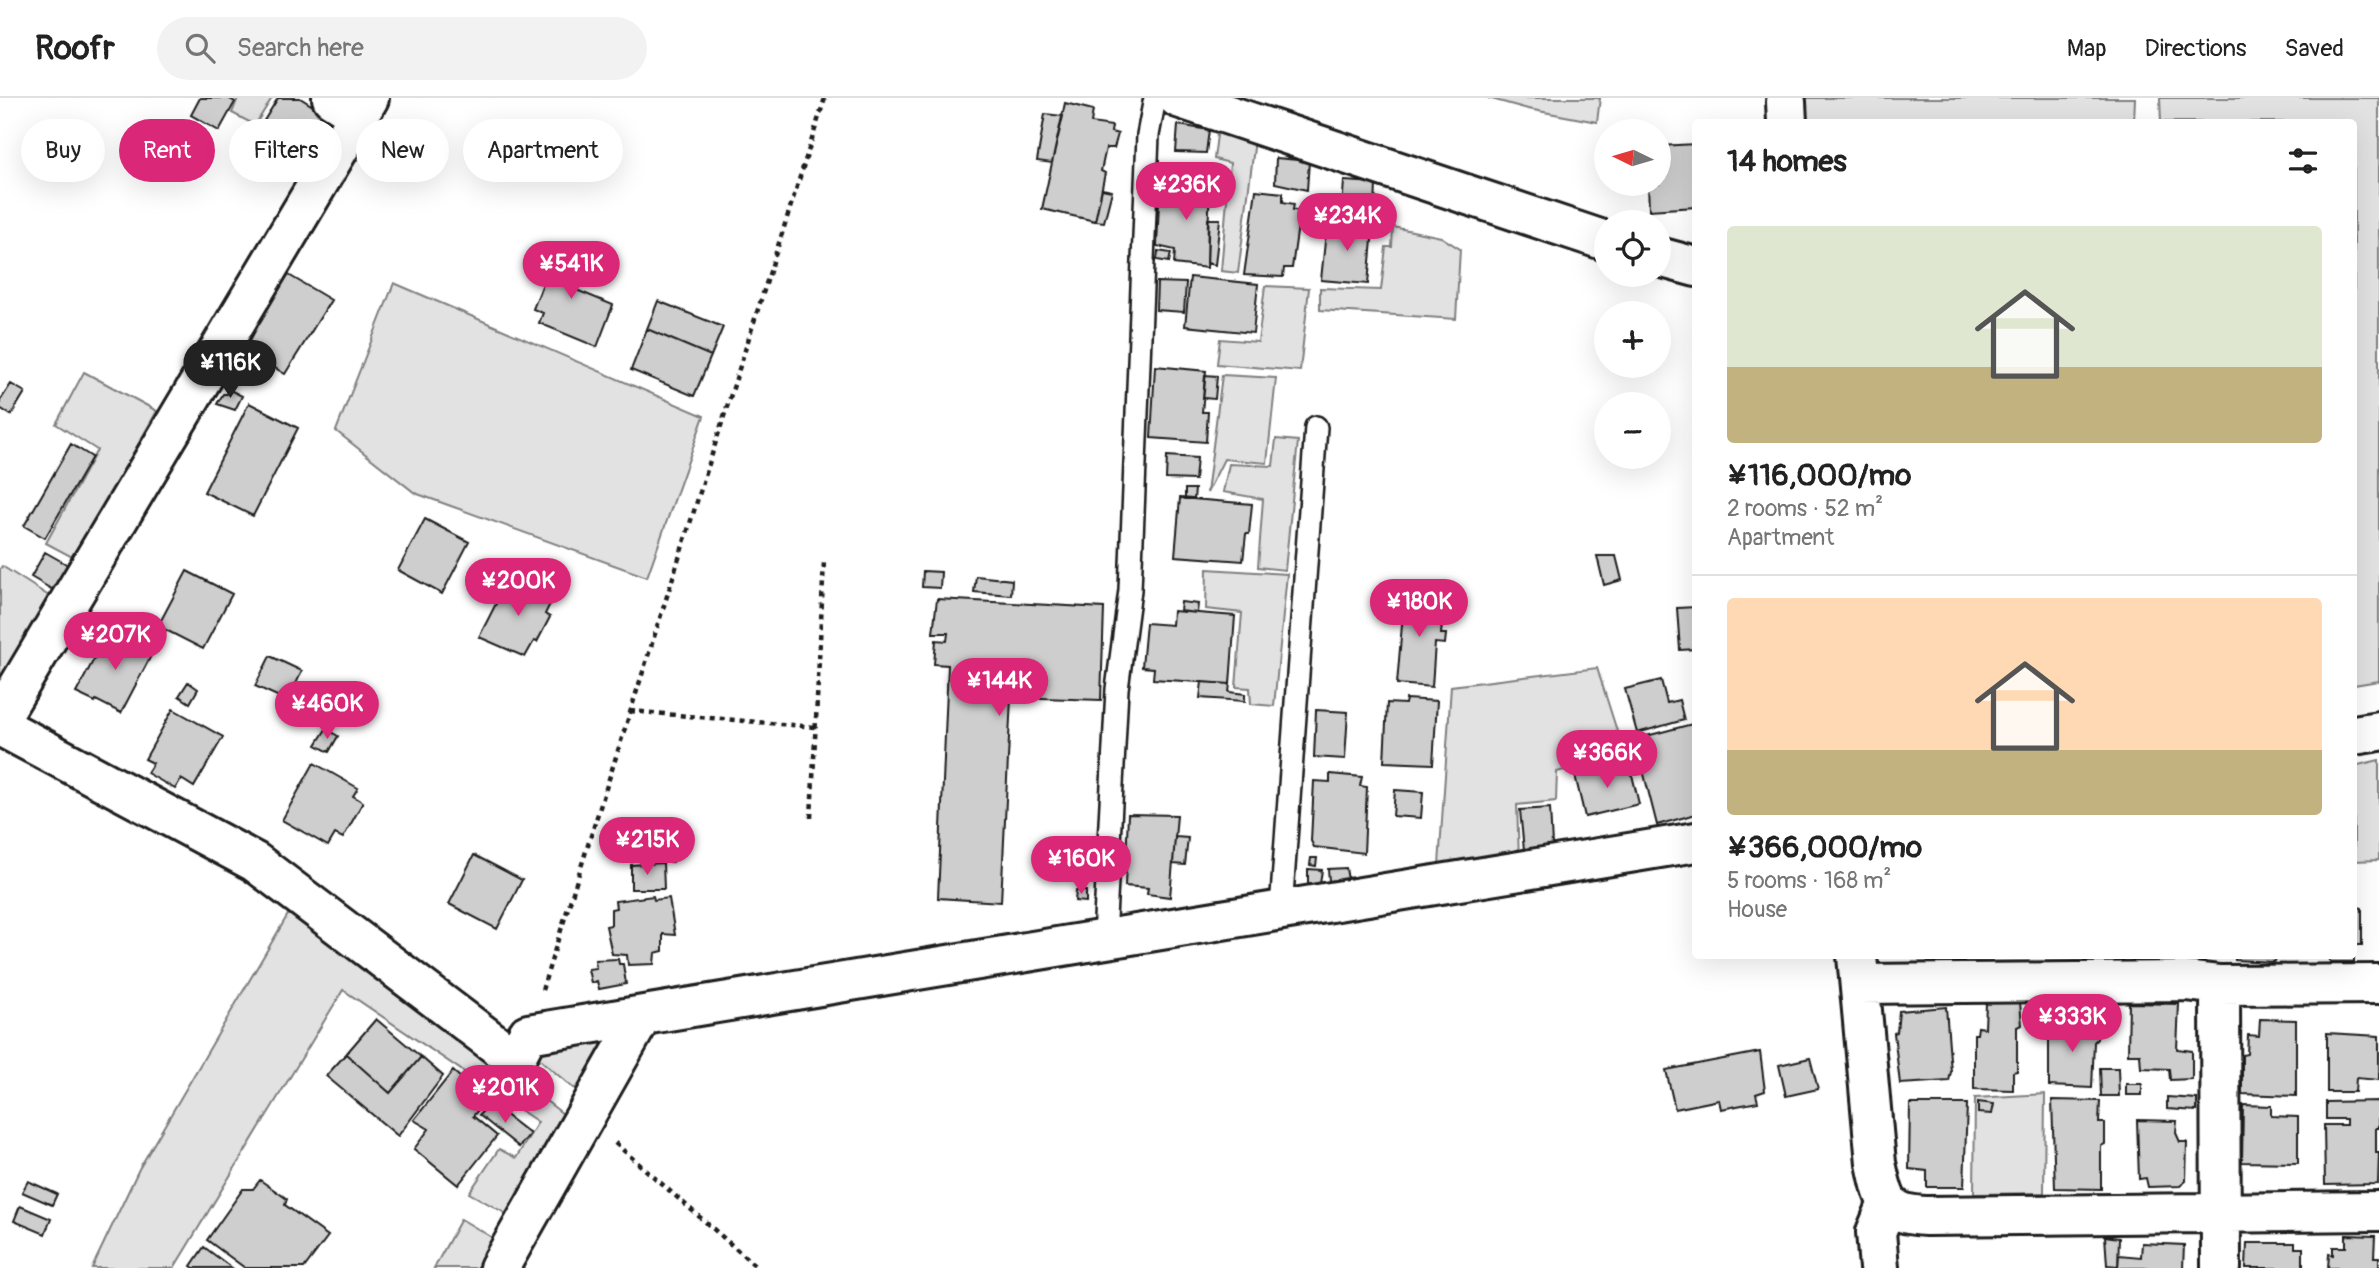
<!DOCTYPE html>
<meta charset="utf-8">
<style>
:root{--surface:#fff;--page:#f2f2f2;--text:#222;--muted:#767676;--line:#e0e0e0;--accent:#db2777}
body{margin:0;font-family:Pangolin,sans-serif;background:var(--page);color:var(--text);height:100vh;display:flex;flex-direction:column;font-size:26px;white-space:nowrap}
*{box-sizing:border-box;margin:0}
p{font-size:23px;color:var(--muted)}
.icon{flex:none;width:38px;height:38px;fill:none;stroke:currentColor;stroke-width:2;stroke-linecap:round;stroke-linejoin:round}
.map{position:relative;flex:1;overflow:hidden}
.details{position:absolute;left:1692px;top:21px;width:665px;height:840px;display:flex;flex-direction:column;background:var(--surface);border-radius:7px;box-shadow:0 7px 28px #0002}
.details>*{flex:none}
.guide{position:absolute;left:21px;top:21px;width:665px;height:63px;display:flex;gap:14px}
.needle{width:46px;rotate:275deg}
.fabs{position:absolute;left:1594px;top:21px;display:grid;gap:14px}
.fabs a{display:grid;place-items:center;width:77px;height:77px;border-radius:50%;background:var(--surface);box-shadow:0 7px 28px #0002;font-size:35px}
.price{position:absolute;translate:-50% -60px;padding:0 16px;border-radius:24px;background:var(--accent);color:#fff;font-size:23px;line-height:46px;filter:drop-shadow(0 2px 4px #0008)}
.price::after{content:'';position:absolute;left:50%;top:42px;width:21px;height:16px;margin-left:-10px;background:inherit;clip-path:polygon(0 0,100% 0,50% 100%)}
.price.selected{background:#222;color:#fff}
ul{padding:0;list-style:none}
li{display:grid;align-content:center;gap:14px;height:371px;padding:0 35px}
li+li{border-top:2px solid var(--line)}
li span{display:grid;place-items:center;height:217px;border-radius:7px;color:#555}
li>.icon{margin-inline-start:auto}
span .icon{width:126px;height:126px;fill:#fffc;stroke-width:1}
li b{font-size:30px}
h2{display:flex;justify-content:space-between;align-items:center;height:84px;padding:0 35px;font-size:30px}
.chip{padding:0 24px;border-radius:32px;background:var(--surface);box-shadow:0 7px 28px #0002;font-size:24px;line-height:63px}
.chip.selected{background:var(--accent);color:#fff}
header{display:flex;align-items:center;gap:42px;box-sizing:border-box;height:98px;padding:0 35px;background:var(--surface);border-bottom:2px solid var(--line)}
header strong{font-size:33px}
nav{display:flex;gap:38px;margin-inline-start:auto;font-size:24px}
.search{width:490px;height:63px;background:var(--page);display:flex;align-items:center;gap:18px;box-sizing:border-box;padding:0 24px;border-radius:38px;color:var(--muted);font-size:26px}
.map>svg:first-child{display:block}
.green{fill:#e2e2e2;stroke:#7f7f7f;stroke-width:2}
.building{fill:#cecece;stroke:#1c1c1c;stroke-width:2}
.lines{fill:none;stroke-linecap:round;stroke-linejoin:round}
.lane-casing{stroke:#1c1c1c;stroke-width:26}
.street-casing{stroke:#1c1c1c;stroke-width:44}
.path{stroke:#1c1c1c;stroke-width:4.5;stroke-dasharray:5 5;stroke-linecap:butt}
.lane{stroke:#fff;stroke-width:21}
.street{stroke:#fff;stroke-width:38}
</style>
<header>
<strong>Roofr</strong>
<div class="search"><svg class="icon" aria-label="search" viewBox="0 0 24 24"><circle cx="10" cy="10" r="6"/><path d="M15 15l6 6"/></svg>Search here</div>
<nav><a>Map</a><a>Directions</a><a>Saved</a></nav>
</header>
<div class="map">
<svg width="2379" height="1170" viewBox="0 0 2379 1170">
<rect width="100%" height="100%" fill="#fff"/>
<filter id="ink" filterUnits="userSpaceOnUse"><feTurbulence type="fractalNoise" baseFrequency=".0143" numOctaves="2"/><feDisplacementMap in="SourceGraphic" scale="14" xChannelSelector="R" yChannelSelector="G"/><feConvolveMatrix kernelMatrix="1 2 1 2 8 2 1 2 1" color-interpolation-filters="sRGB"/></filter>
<g filter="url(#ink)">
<path class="green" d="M238,0h34l-17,27 -23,-12z
M1488,0h112l-3,24 -69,-13z
M1798,0h337l-1,24h-336z
M2160,0h219v583l-25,4v-563h-193z
M1218,29l37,13 -17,133 -17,-2 9,-108 -16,-4z
M1393,129l48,10 19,12 -4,70 -136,-9v-22l61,2 5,-43h6z
M394,185l310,133 -57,161 -232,-84 -79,-62z
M1265,188l44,2 -9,83 -83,-7 3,-25 38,3z
M84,274l73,39 -83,147 -28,-15 51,-93 -41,-26z
M1222,277l54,3 -9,85 -43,-4 -17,34z
M1276,341l22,2 -13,129 -27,-3 5,-68 -40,-7 6,-28 44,2z
M2,468l50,32 -52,81v-110z
M1207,471l80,5 -13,132 -23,-2 -1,-16 -14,-1 6,-74 -36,-4z
M1597,570l27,85 -67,19 -1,29 -39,4 2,53 -80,7 12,-179z
M2379,662v100l-25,1v-95z
M293,808l274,211 -53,101 -45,-25 30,-44 17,9 22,-36 -195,-132 -169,278h-82l47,-99z
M614,934l-30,55 -11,1 -37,-32 5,-16z
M2045,996l-1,99 -70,1 1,-96z
M461,1121l37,22 -15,27h-49z"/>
<path class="building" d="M200,0h28l7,4 -16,29 -28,-16z
M278,0h22l27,17 -37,62 -40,-23 13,-18 -6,-4z
M1065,5l28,7 -2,13 21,3 -1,6 7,2 -4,14h-8l-5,23 4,2 -10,48 -53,-12z
M1045,16l18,2 -11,47 -15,-2z
M1178,27l31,5 -3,23 -30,-1z
M1696,46v63l-47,3 -1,-26h11v-38z
M1276,60l33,3 -2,29 -32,-7z
M1169,81l41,1 -3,88 -33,-4 1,-14 -18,-4 2,-44h8z
M1210,82l7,1 -2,22h-6z
M1344,83l32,2 -1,28 -33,-2z
M1102,91l10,2 -8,31 -9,-1z
M1256,92l27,3v9l11,2 -1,6 7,1 -8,57h-8l-1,9 -39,-2z
M1208,121h12l-5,46 -8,-2z
M1327,124l40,3v4h6l-5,55 -47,-4z
M568,147l21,8 -15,36 39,16 -16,42 -58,-24 4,-10 -10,-4 18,-46 8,3z
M1158,153l13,2 -2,9 -12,-2z
M287,176l44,26 -46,74 -40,-24 12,-23 -4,-3z
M1190,179l68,7 -5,49 -68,-7z
M1157,184l29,1 -2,29 -28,-2z
M658,203l65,26 -12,29 -64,-27z
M647,231l64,27 -17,40 -63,-26z
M1155,268l51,5 -4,41h6l-2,30 -55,-4z
M1205,277l12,1 -2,23 -12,-1z
M11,286l14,8 -14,23 -11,-7v-7z
M230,292l12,6 -7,14 -18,-6 6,-10h4z
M249,305l49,25 -45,88 -49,-24z
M71,346l21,13 -47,81 -21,-12z
M1167,358l30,2 -2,22 -29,-1z
M1185,391h10l-1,10h-9z
M1180,400l72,6 -3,30h-3l-3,27 -68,-5z
M425,421l44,23 -27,52 -44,-24z
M45,454l23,13 -15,25 -22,-13z
M1597,458h19l6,24 -18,5z
M187,473l45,23 -29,55 -45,-23z
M923,473l18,1 -1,16 -18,-1z
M510,478l43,22 -8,16 5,3 -13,25 -3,-1 -9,16 -46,-20z
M976,478l36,4 -1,15 -37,-3z
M1405,491l31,2 -2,33h8l-1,10h5l-1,10 -10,-1 -3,44 -35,-3z
M937,501l167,9 -3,92 -90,-3 -10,205 -63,-4 10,-233 -14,-1 2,-24 11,1 1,-8h-15z
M1181,504l17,2 -1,9 -17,-2z
M1696,509v42l-16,1 -3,-42z
M1173,513l62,5 -5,68 -77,-5 1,-11 -12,-1 4,-44 26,2z
M81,517l24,13 -14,25 -12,-6 1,-7 -11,-5z
M110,531l43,23 -32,61 -25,-13 -1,2 -19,-9z
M270,558l32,15 -14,30 -33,-15z
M1661,582l6,23 12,-3 5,20 -47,13 -12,-44z
M188,584l10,7 -8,14 -11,-7z
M1202,584l28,2 -1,8 16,2v7l-45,-3z
M1406,601l31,2 -4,63 -49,-2 3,-59 18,1z
M173,611l50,28 -29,50 -13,-8 -6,10 -28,-16 6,-10 -8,-4z
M1316,612l32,2 -3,47 -31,-2z
M1696,625v91l-39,11 -22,-86z
M326,631l12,7 -9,16 -13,-7z
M1629,664l10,42 -54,13 -10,-42z
M314,665l44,25 -5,8 10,6 -20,36 -8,-4 -7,12 -46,-26z
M1330,676l32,3 -2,9 7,1 -3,66 -50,-6 -3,-6 3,-60 16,1z
M1395,692l28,2 -2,26 -28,-2z
M1550,710l2,37 -28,5 -4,-40z
M1128,716l49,1 -7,82 -23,-3 1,-6 -23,-2z
M1175,739l13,1 -3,27 -12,-1z
M657,752l17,1 -1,11 -17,-1z
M474,757l48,25 -25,49 -48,-25z
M1311,760h6l-1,8 -6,-1z
M663,765l1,26h-33v-24z
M1346,770l2,12 -19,1 -1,-12z
M1308,771l14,1 -2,14 -12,1z
M1076,793h10v11l-11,-1z
M653,798l1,4 15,-2 6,37 -12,-1v17l-8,2 -1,11 -26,1 -1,-10 -15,-1 -6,-28 5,-1v-16l5,-1 -1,-7z
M2354,808l8,2v37h-8v17h-24l-1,-5h-17l42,-1z
M2235,858h44l-6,6 -38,-2z
M618,861l1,5h4l3,20 -27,5 -2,-8 -6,2 -3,-14 8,-1 -1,-8z
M2020,904l2,23 -5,2v44l-4,1v18l-39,-1v-55h3l1,-7 7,1 1,-25z
M2129,905l50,1 -2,45 15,2v28l-22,1 -1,-11 -28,-1 -1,-14h-12z
M1946,909l5,65 -2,9 -49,3 -6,-51 3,-1 2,-21z
M376,921l45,38 -31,36 -44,-39z
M2260,921l36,1v76l-54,-2v-39l5,-1 1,-19 11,1z
M2060,923h38l-1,18 -3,3 -2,46 -43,-2v-60l10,1z
M2327,935l52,3v44l-23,-2 -1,14h-28z
M1760,954l5,39 -9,3 2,8 -37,7 -2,-9 -44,9 -9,-39z
M346,956l44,39 31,-36 22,19 -45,60 -72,-60z
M1810,960l8,31 -32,7 -7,-31z
M2100,970h18l1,28h-18z
M453,973l33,29 -13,16 24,20 -39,49 -44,-36 15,-20 -15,-9z
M2126,986h16v11h-16z
M2167,999l30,2v12l-30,-2z
M2052,1002l48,1 -1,22h6v21l-4,2v43l-46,-1z
M2379,1003v27h-3v25h3l-1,31 -53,1 -1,-60h22v-6h-20v-17z
M1978,1004l16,2 -2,10 -14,-1z
M490,1005l40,31 -11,13 -40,-32z
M1910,1006h57l-3,83h-37v-16l-18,-2z
M2243,1007l28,1v10l27,1v46l-56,-1z
M2137,1022l40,1 -1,12 4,9h7l-1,39 -6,5 -32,1 -2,-9 -7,1z
M260,1082l27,19 -2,6 43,31 -24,32h-59l-38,-28 36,-51h10z
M28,1083l29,13 -5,11 -30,-13z
M20,1108l31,13 -6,15 -31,-13z
M2346,1137l29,1 -1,21h5v11h-51l1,-14 4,1v-8h13z
M2105,1138l14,2 -1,28 -11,-1z
M2142,1145l42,2 -1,23h-65l1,-13 22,2z
M2247,1145h48v5h8v20h-57z
M204,1149l28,21h-38l-3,-2z"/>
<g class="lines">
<g class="lane-casing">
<path id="lane" d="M1281,811l35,-482
M1104,840l13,-249 13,-99 18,-455 7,-37"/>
</g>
<g class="street-casing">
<path id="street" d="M332,0l27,17
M1178,0l428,143
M1786,4l1,20
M1659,159l37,10
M0,620l369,-620
M0,628l255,136 260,197 13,-25 1168,-192
M2354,637l25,-4
M1857,858l19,207c8,36 8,51 50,53l453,-5
M1860,886l326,-3 34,4 159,-1
M2220,887l1,283
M499,1170l143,-252
M1879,1170l-3,-36 12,-29"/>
</g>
<path class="path" d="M630,613l185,16
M811,720l13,-257
M542,892l283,-892
M615,1045l143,125"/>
<use href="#lane" class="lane"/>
<use href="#street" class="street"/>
</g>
</g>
</svg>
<div class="fabs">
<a><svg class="needle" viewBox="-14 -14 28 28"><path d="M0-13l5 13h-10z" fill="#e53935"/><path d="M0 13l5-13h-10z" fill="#767676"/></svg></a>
<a><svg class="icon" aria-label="locate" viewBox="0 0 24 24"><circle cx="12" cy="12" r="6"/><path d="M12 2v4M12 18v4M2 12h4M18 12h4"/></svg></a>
<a>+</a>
<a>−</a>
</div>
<b class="price" style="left:1186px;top:124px">¥236K</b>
<b class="price" style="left:1347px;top:155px">¥234K</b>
<b class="price" style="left:571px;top:203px">¥541K</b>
<b class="price selected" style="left:230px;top:302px">¥116K</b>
<b class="price" style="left:518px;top:520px">¥200K</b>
<b class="price" style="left:1419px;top:541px">¥180K</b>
<b class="price" style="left:115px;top:574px">¥207K</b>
<b class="price" style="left:999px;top:620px">¥144K</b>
<b class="price" style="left:327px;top:643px">¥460K</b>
<b class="price" style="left:1607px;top:692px">¥366K</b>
<b class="price" style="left:647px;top:779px">¥215K</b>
<b class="price" style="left:1081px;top:798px">¥160K</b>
<b class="price" style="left:2072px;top:956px">¥333K</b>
<b class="price" style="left:505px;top:1027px">¥201K</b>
<div class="guide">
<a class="chip">Buy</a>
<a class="chip selected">Rent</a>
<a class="chip">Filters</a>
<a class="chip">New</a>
<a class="chip">Apartment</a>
</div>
<section class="details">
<h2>14 homes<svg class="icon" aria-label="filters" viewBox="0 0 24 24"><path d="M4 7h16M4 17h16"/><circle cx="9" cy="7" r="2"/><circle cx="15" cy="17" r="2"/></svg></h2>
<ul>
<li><span style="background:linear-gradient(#dfe7d0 65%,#c2b280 0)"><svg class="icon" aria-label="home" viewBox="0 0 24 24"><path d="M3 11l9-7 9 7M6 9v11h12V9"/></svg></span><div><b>¥116,000/mo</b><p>2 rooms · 52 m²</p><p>Apartment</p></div></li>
<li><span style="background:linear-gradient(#ffd9b3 70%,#c2b280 0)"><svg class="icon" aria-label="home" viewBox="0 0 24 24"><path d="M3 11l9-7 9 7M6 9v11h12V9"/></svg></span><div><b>¥366,000/mo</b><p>5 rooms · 168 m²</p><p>House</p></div></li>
</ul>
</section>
</div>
